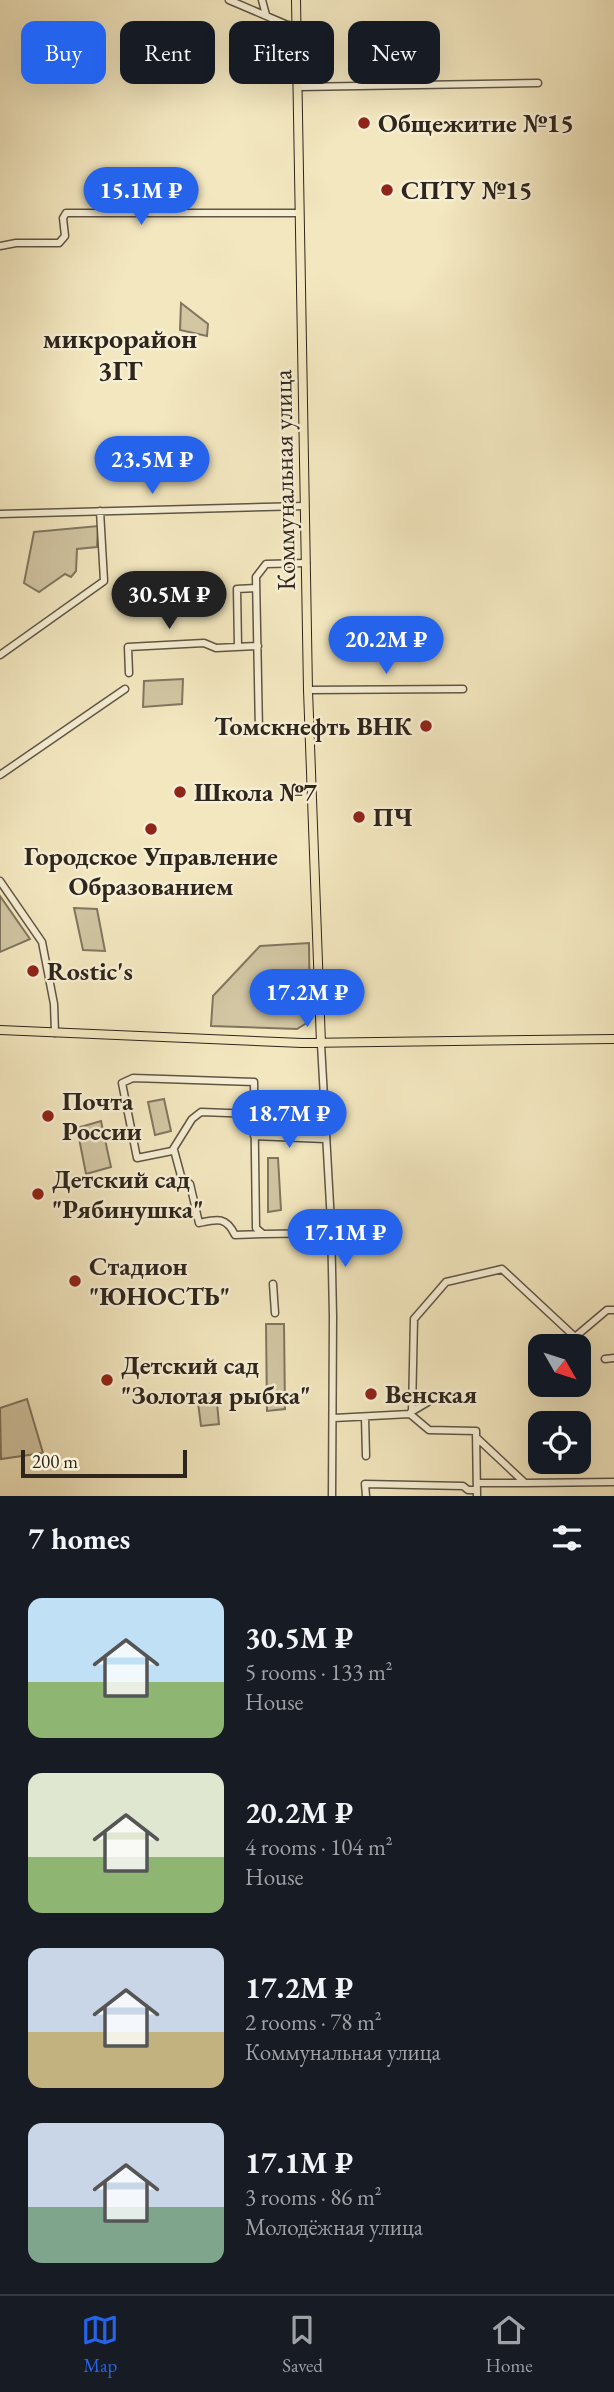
<!DOCTYPE html>
<meta charset="utf-8">
<style>
:root{--surface:#171b24;--page:#242831;--text:#f1f3f6;--muted:#9ea1a6;--line:#363941;--accent:#2563eb}
body{margin:0;font-family:"EB Garamond",serif;background:var(--page);color:var(--text);height:100vh;display:flex;flex-direction:column;font-size:26px;white-space:nowrap}
*{box-sizing:border-box;margin:0}
p{font-size:23px;color:var(--muted)}
.icon{flex:none;width:38px;height:38px;fill:none;stroke:currentColor;stroke-width:2;stroke-linecap:round;stroke-linejoin:round}
.map{position:relative;height:1496px;overflow:hidden}
.side{display:flex;flex-direction:column;background:var(--surface);flex:1}
.side>*{flex:none}
.top-card{position:absolute;left:21px;top:21px;width:572px;height:63px;display:flex;gap:14px}
.needle{width:46px;rotate:129deg}
.controls{position:absolute;left:528px;top:1334px;display:grid;gap:14px}
.controls a{display:grid;place-items:center;width:63px;height:63px;border-radius:14px;background:var(--surface);box-shadow:0 7px 28px #0002;font-size:35px}
.scale{position:absolute;left:21px;bottom:18px;width:166px;box-sizing:border-box;padding-left:7px;border:4px solid #2e251c;border-top:0;font-size:19px;line-height:24px;white-space:nowrap;color:#2e251c;-webkit-text-stroke:5px #f7efd5;paint-order:stroke}
.price{position:absolute;translate:-50% -60px;padding:0 16px;border-radius:24px;background:var(--accent);color:#fff;font-size:23px;line-height:46px;filter:drop-shadow(0 2px 4px #0008)}
.price::after{content:'';position:absolute;left:50%;top:42px;width:21px;height:16px;margin-left:-10px;background:inherit;clip-path:polygon(0 0,100% 0,50% 100%)}
.price.on{background:#222;color:#fff}
ul{padding:0;list-style:none}
li{display:flex;align-items:center;gap:21px;height:175px;padding:0 28px}
li span{display:grid;place-items:center;flex:none;width:196px;height:140px;border-radius:14px;color:#555}
li>.icon{margin-inline-start:auto}
span .icon{width:84px;height:84px;fill:#fffc;stroke-width:1}
li b{font-size:30px}
h2{display:flex;justify-content:space-between;align-items:center;height:84px;padding:0 28px;font-size:30px}
.chip{padding:0 24px;border-radius:14px;background:var(--surface);box-shadow:0 7px 28px #0002;font-size:24px;line-height:63px}
.chip.on{background:var(--accent);color:#fff}
.tab-bar{display:flex;justify-content:space-around;align-items:center;height:98px;border-top:2px solid var(--line);background:var(--surface);font-size:19px;color:var(--muted)}
.tab-bar a{display:grid;justify-items:center;gap:4px}
.tab-bar .on{color:var(--accent)}
.map>svg:first-child{display:block}
.green{fill:#d2c6a3;stroke:#807660;stroke-width:2}
.lines{fill:none;stroke-linecap:round;stroke-linejoin:round}
.minor-casing{stroke:#5f5645;stroke-width:9}
.major-casing{stroke:#2e251c;stroke-width:10}
.minor{stroke:#f7efd5;stroke-width:6}
.major{stroke:#f3e7bf;stroke-width:8}
.poi-dot{fill:#8f2418;stroke:#f7efd5;stroke-width:2.5}
.labels{text-anchor:middle;dominant-baseline:central;stroke-width:5;stroke-linejoin:round;paint-order:stroke}
.poi-label{font-size:26px;font-weight:bold;fill:#2e251c;stroke:#f7efd5;text-anchor:start}
.street-label{font-size:26px;fill:#2e251c;stroke:#f7efd5}
.neighbourhood-label{font-size:28px;font-weight:bold;fill:#2e251c;stroke:#f7efd5}
</style>
<div class="map">
<svg width="614" height="1496" viewBox="0 0 614 1496">
<rect width="100%" height="100%" fill="#f3e7bf"/>
<filter id="stains"><feTurbulence type="fractalNoise" baseFrequency=".00286" numOctaves="4"/><feColorMatrix values="0 0 0 0 .2 0 0 0 0 .09 0 0 0 0 .02 0 0 0 .5 -.17"/></filter>
<radialGradient id="worn" r=".72"><stop offset=".6" stop-color="#630" stop-opacity="0"/><stop offset="1" stop-color="#630" stop-opacity=".3"/></radialGradient>
<path class="green" d="M181,303l27,21 -1,12 -27,-6z
M98,526l-1,21 -20,2 -1,22 -5,6 -6,-3 -26,18 -15,-9 10,-51z
M183,679l-1,25 -39,3 1,-26z
M0,896l30,43 -30,13z
M74,908l23,1 8,42 -22,-1z
M309,943l1,78 -13,8 -86,-3 2,-30 47,-50z
M164,1099l7,32 -16,4 -7,-33z
M101,1121l10,46 -25,7 -9,-46z
M268,1158h10l3,52 -13,2z
M266,1324h18l1,85 -18,2z
M216,1393l3,31 -18,2 -4,-31z
M27,1399l16,54 -42,6 -1,-51z"/>
<g class="lines">
<g class="minor-casing">
<path id="minor" d="M229,0l56,24 12,3
M262,0l4,15
M298,87l240,-4
M0,246l16,-3h43l6,-7 -2,-18 3,-5h233
M0,514l305,-8
M238,647l-1,-58 19,-1
M0,655l104,-74 -4,-70
M129,673l-1,-26 76,-4 12,5 42,-2
M308,690l155,-1
M259,732l-3,-155 10,-13 40,-1
M0,775l125,-86
M0,881l42,61 12,62 1,29
M321,1044l10,179 2,93 -1,180
M254,1114l-53,-2 -9,7 -20,32 -35,7 -15,-75 11,-5 121,4 2,146 7,6 68,-1
M254,1136l71,3
M174,1150l7,26 9,8 9,39c18,-4 27,-7 36,12l28,-1
M273,1284l2,29
M605,1359l9,-1
M412,1411l2,-92 32,-37 56,-13 73,68 32,-27h7
M411,1412l17,-10
M365,1417l1,39
M334,1418l76,-4 19,16 47,1 1,65
M477,1438l48,45 89,-1
M477,1483h48
M366,1496l-1,-12 98,2 5,4h9"/>
</g>
<g class="major-casing">
<path id="major" d="M296,0l12,690 13,354
M0,1030l302,13 312,-4"/>
</g>
<use href="#minor" class="minor"/>
<use href="#major" class="major"/>
</g>
<g class="poi-dot">
<circle cx="364" cy="123" r="7"/>
<circle cx="387" cy="190" r="7"/>
<circle cx="426" cy="726" r="7"/>
<circle cx="180" cy="792" r="7"/>
<circle cx="359" cy="817" r="7"/>
<circle cx="151" cy="829" r="7"/>
<circle cx="33" cy="971" r="7"/>
<circle cx="48" cy="1116" r="7"/>
<circle cx="38" cy="1194" r="7"/>
<circle cx="75" cy="1281" r="7"/>
<circle cx="107" cy="1380" r="7"/>
<circle cx="371" cy="1394" r="7"/>
</g>
<g class="labels">
<g class="poi-label">
<text x="378" y="123">Общежитие №15</text>
<text x="401" y="190">СПТУ №15</text>
<text x="412" y="726" text-anchor="end">Томскнефть ВНК</text>
<text x="194" y="792">Школа №7</text>
<text x="373" y="817">ПЧ</text>
<text x="151" y="856" text-anchor="middle">Городское Управление<tspan x="151" dy="30">Образованием</tspan></text>
<text x="47" y="971">Rostic's</text>
<text x="62" y="1101">Почта<tspan x="62" dy="30">России</tspan></text>
<text x="52" y="1179">Детский сад<tspan x="52" dy="30">"Рябинушка"</tspan></text>
<text x="89" y="1266">Стадион<tspan x="89" dy="30">"ЮНОСТЬ"</tspan></text>
<text x="121" y="1365">Детский сад<tspan x="121" dy="30">"Золотая рыбка"</tspan></text>
<text x="385" y="1394">Венская</text>
</g>
<g class="street-label">
<text transform="translate(284 480) rotate(-91)">Коммунальная улица</text>
</g>
<g class="neighbourhood-label">
<text x="120" y="338">микрорайон<tspan x="120" dy="32">3ГГ</tspan></text>
</g>
</g>
<rect width="100%" height="100%" filter="url(#stains)"/>
<rect width="100%" height="100%" fill="url(#worn)"/>
</svg>
<div class="controls">
<a><svg class="needle" viewBox="-14 -14 28 28"><path d="M0-13l5 13h-10z" fill="#e53935"/><path d="M0 13l5-13h-10z" fill="#9ea1a6"/></svg></a>
<a><svg class="icon" aria-label="locate" viewBox="0 0 24 24"><circle cx="12" cy="12" r="6"/><path d="M12 2v4M12 18v4M2 12h4M18 12h4"/></svg></a>
</div>
<div class="scale">200 m</div>
<b class="price" style="left:141px;top:227px">15.1M ₽</b>
<b class="price" style="left:152px;top:496px">23.5M ₽</b>
<b class="price on" style="left:169px;top:631px">30.5M ₽</b>
<b class="price" style="left:386px;top:676px">20.2M ₽</b>
<b class="price" style="left:307px;top:1029px">17.2M ₽</b>
<b class="price" style="left:289px;top:1150px">18.7M ₽</b>
<b class="price" style="left:345px;top:1269px">17.1M ₽</b>
<div class="top-card">
<a class="chip on">Buy</a>
<a class="chip">Rent</a>
<a class="chip">Filters</a>
<a class="chip">New</a>
</div>
</div>
<section class="side">
<h2>7 homes<svg class="icon" aria-label="filters" viewBox="0 0 24 24"><path d="M4 7h16M4 17h16"/><circle cx="9" cy="7" r="2"/><circle cx="15" cy="17" r="2"/></svg></h2>
<ul>
<li><span style="background:linear-gradient(#bfe0f5 60%,#8fb573 0)"><svg class="icon" aria-label="home" viewBox="0 0 24 24"><path d="M3 11l9-7 9 7M6 9v11h12V9"/></svg></span><div><b>30.5M ₽</b><p>5 rooms · 133 m²</p><p>House</p></div></li>
<li><span style="background:linear-gradient(#dfe7d0 60%,#8fb573 0)"><svg class="icon" aria-label="home" viewBox="0 0 24 24"><path d="M3 11l9-7 9 7M6 9v11h12V9"/></svg></span><div><b>20.2M ₽</b><p>4 rooms · 104 m²</p><p>House</p></div></li>
<li><span style="background:linear-gradient(#c9d6e8 60%,#c2b280 0)"><svg class="icon" aria-label="home" viewBox="0 0 24 24"><path d="M3 11l9-7 9 7M6 9v11h12V9"/></svg></span><div><b>17.2M ₽</b><p>2 rooms · 78 m²</p><p>Коммунальная улица</p></div></li>
<li><span style="background:linear-gradient(#c9d6e8 60%,#7fa58c 0)"><svg class="icon" aria-label="home" viewBox="0 0 24 24"><path d="M3 11l9-7 9 7M6 9v11h12V9"/></svg></span><div><b>17.1M ₽</b><p>3 rooms · 86 m²</p><p>Молодёжная улица</p></div></li>
</ul>
</section>
<nav class="tab-bar">
<a class="on"><svg class="icon" aria-label="map" viewBox="0 0 24 24"><path d="M3 6l6-2 6 2 6-2v14l-6 2-6-2-6 2zM9 4v14M15 6v14"/></svg>Map</a>
<a><svg class="icon" aria-label="saved" viewBox="0 0 24 24"><path d="M7 4h10v16l-5-4-5 4z"/></svg>Saved</a>
<a><svg class="icon" aria-label="home" viewBox="0 0 24 24"><path d="M3 11l9-7 9 7M6 9v11h12V9"/></svg>Home</a>
</nav>
